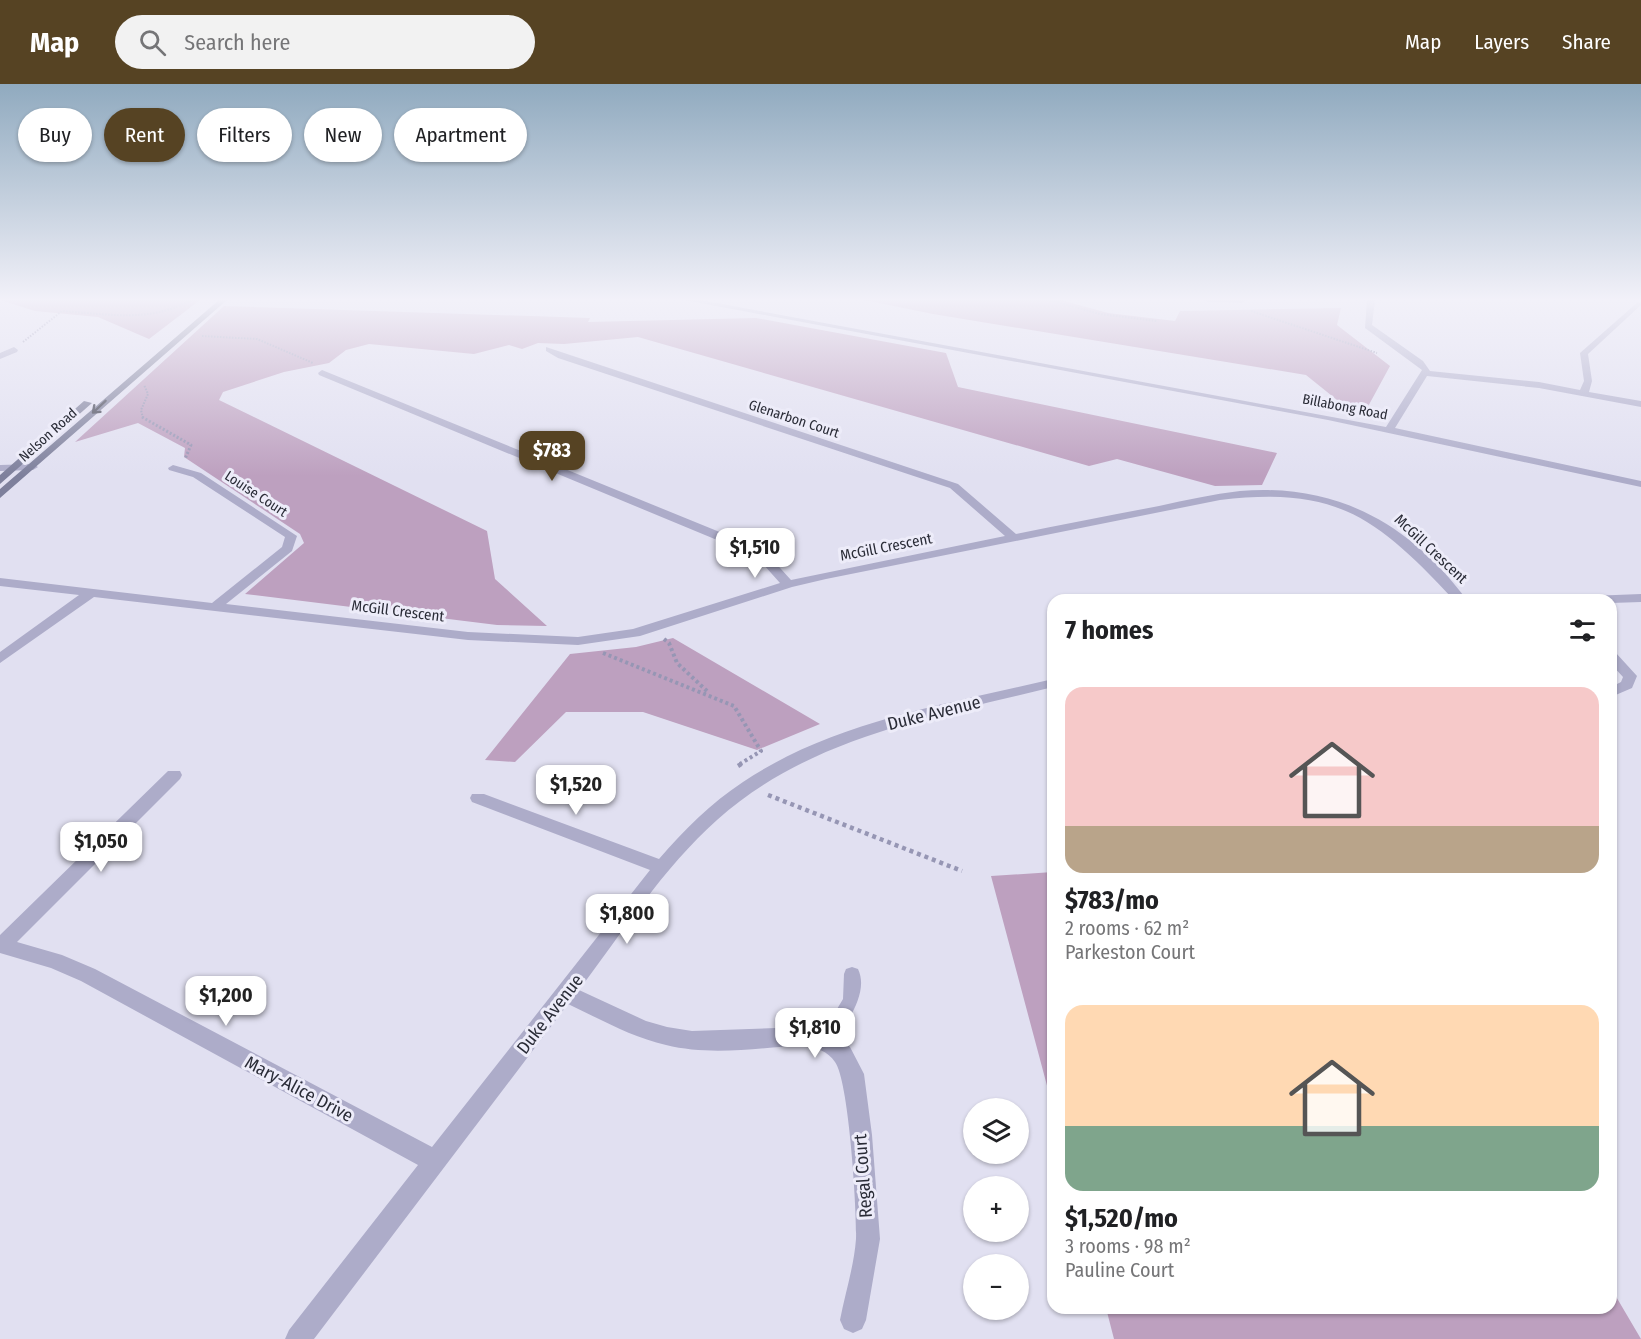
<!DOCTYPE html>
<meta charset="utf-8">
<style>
:root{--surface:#fff;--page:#f2f2f2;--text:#202124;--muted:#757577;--accent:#564323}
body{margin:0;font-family:"Fira Sans Condensed",sans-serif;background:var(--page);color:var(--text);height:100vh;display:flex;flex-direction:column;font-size:22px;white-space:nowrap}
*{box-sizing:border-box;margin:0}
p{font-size:20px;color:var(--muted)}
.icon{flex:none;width:33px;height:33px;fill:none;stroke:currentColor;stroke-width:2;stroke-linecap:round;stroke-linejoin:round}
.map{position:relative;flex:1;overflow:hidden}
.side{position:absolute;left:1047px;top:510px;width:570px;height:720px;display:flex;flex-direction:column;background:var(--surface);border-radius:18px;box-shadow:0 2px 4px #0004}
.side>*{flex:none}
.hud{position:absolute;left:18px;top:24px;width:570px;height:54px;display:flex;gap:12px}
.fabs{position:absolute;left:963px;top:1014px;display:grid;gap:12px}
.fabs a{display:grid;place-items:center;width:66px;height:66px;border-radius:50%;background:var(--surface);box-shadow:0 2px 4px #0004;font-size:30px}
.price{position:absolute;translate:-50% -51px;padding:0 14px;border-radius:12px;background:#fff;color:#222;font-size:20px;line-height:39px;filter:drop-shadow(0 2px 3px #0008)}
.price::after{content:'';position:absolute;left:50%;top:36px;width:18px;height:14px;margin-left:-9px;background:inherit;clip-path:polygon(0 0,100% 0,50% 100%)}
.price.on{background:var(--accent);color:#fff}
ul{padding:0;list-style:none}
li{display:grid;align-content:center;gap:12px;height:318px;padding:0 18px}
li span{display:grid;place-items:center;height:186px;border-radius:18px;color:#555}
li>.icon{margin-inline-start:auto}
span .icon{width:108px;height:108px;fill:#fffc;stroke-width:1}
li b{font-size:26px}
h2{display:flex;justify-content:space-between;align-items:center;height:72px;padding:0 18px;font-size:26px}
.chip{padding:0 21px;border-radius:27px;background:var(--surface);box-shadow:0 2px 4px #0004;font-size:21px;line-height:54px}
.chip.on{background:var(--accent);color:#fff}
header{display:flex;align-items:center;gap:36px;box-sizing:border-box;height:84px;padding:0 30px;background:var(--accent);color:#fff}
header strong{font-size:28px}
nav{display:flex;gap:33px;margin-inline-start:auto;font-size:21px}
.search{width:420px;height:54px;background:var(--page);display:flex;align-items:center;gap:15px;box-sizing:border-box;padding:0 21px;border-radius:33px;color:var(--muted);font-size:22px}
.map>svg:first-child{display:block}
.green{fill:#bda0bf}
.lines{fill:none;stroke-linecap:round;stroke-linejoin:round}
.path-far3{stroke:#9696b4;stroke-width:2;stroke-dasharray:1.5 1.5;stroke-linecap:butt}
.path-far2{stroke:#9696b4;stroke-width:3;stroke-dasharray:2 2;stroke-linecap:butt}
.path-far1{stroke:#9696b4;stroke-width:4;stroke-dasharray:3 3;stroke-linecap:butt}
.path{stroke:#9696b4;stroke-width:4.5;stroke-dasharray:4 4;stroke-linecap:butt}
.lane{fill:#adacc9;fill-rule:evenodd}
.street{fill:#adacc9;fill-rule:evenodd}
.secondary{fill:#7e809c;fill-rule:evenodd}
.oneway{stroke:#3f4150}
.labels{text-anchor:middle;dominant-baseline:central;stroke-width:6;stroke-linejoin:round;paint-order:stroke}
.far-street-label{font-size:14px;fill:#2a2c37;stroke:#edecf9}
.street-label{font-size:15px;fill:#2a2c37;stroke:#edecf9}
.near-street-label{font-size:18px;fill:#2a2c37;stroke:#edecf9}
</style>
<header>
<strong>Map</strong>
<div class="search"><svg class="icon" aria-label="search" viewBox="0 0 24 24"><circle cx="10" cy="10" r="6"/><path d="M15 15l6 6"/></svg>Search here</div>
<nav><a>Map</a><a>Layers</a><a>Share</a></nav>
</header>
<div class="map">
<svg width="1641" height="1255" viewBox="0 0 1641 1255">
<rect width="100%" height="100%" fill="#e1e0f1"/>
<path class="green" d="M0,216h200l-51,39 -51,-22 -63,-6z
M864,216h197l47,13 67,8 5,-10 161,-3 -4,17 53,41 -25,46 -18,-4 -41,-33 -373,-61z
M224,222l366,12 -2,4 168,-4 190,35 12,34 319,66 -15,32 -47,1 -98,-27 -28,7 -451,-129 -74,7 -26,-1 -16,6 -13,-4 -35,9 -105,-10 -23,6 -17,13 -45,9 -61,20 -4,8 268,131 8,48 52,47 -50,-1 -252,-31 59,-51 -4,-9 -116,-77 1,-9 -47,-25 -63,19z
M673,554l147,86 -63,26 -114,-38h-77l-51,50 -30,-2 85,-106 66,-7z
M1053,788v236l-62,-232z
M1611,1204l30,51h-527l-8,-31h505z"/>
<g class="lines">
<path class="path-far3" d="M1049,216l51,14 57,7
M1251,227l126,42
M202,252l55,3 56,24
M23,258l39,-31c45,3 88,12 129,-11
M143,334l-2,-8 7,-16 -4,-9"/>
<path class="path-far2" d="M142,333l49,28 -6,14"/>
<path class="path-far1" d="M664,555l5,4 8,20 31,29
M603,569l131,53 27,45 -21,13"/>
<path class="path" d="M738,682l5,-3
M768,711l194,76"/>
<path class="lane" d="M852,883l6,2c12,25 -14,57 -26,77l-6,3 -6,-3 -2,-5 25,-42 1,-25 2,-5z"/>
<path class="street" d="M684,216h16l686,127 36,-57 -57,-42 2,-28h8l-3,25 51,36 7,10 109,11 41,8 4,-9 -4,-28 59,-52 2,4 -53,49 4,27 -3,11 52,9v6l-102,-19 -112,-12 -32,52 246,53v6l-313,-67z
M1204,216h41l1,1 -4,2 -34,-1z
M14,263l4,3 -1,2 -17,7v-6z
M546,263l412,137 58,50c48,-10 96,-19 143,-28 27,-6 54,-12 81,-15 97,-8 170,33 227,109h-13c-77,-82 -116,-114 -234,-100l-394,79 -34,8 -152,49 -62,9 -110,-5 -374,-43 -94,66v-11l79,-57 -79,-9v-8l212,25 70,-56 3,-10 -92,-60 -24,-7 -1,-2 5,-3 28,8 96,63 -5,15 -66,53 242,28 110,5 55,-8 147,-46 -17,-19 -17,-12 -427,-177 -1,-2 4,-3 432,176 17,12 20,22 214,-44 -55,-48 -392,-130 -12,-7z
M0,381l33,-1 5,3 -5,3 -33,1z
M1641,510v8l-30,1v-3h-27l6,-4z
M1611,568l5,1 21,23 -5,12 -21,9v-10l10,-5 2,-5 -12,-13z
M1053,595v8c-117,29 -244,50 -336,133 -54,48 -95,113 -138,170l67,31 21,6 25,4 112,-4 29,7 17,13 14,27 8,61 8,104 -14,81 -4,9 -9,4 -9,-4 -4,-9c5,-26 14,-54 16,-81 1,-28 -7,-158 -21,-177 -7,-11 -19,-14 -31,-17 -45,3 -94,11 -138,0 -35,-8 -66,-26 -98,-41l-254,335h-29l4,-9 129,-165 -337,-184 -30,-13 -51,-15v-18l168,-164h12l2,4 -2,4 -163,163 45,13 33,14 337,178 218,-277 -178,-68 -2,-4 2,-4h12l175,65c25,-29 52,-56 84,-77 91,-61 206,-78 310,-103z"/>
<path class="secondary" d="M219,216h8l-227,198v-9z
M84,317l8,2 -92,81v-9z"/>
</g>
<defs><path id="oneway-shaft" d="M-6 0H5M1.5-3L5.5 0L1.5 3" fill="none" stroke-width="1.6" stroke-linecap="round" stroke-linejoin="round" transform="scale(1.5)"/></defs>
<use class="oneway" href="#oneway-shaft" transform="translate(99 323) rotate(137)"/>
<linearGradient id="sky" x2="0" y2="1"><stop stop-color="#90aabf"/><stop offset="0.55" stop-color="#f2f1f9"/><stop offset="1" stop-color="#f2f1f9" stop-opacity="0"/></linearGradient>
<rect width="1641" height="392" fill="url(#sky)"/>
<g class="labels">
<g class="far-street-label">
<text transform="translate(1345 323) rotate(11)">Billabong Road</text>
<text transform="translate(794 335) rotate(18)">Glenarbon Court</text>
<text transform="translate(48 351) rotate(-42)">Nelson Road</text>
<text transform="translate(256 410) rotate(33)">Louise Court</text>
</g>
<g class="street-label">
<text transform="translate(886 463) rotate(-11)">McGill Crescent</text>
<text transform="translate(1431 465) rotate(43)">McGill Crescent</text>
<text transform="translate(398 527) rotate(7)">McGill Crescent</text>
</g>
<g class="near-street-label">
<text transform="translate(934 629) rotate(-14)">Duke Avenue</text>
<text transform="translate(550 930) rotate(-52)">Duke Avenue</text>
<text transform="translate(299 1005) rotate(28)">Mary-Alice Drive</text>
<text transform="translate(863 1092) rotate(-94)">Regal Court</text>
</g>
</g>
</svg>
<div class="fabs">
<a><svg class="icon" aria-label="layers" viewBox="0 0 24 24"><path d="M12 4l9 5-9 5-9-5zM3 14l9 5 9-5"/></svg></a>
<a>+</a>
<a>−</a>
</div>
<b class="price on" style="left:552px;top:398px">$783</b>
<b class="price" style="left:755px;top:495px">$1,510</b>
<b class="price" style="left:576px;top:732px">$1,520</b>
<b class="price" style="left:101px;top:789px">$1,050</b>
<b class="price" style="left:627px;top:861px">$1,800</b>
<b class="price" style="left:226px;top:943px">$1,200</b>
<b class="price" style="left:815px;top:975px">$1,810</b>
<div class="hud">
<a class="chip">Buy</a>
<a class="chip on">Rent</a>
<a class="chip">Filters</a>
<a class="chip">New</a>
<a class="chip">Apartment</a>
</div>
<section class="side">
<h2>7 homes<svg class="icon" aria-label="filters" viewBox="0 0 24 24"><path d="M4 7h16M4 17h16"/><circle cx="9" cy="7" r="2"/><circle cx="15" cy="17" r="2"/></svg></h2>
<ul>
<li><span style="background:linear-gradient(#f6c9c9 75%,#b9a48a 0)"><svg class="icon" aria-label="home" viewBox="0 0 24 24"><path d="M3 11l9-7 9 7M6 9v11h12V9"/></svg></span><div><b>$783/mo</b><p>2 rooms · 62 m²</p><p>Parkeston Court</p></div></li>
<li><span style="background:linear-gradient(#ffd9b3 65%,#7fa58c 0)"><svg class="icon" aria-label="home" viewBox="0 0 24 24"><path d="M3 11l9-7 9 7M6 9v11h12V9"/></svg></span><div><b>$1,520/mo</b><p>3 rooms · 98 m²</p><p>Pauline Court</p></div></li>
</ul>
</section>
</div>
